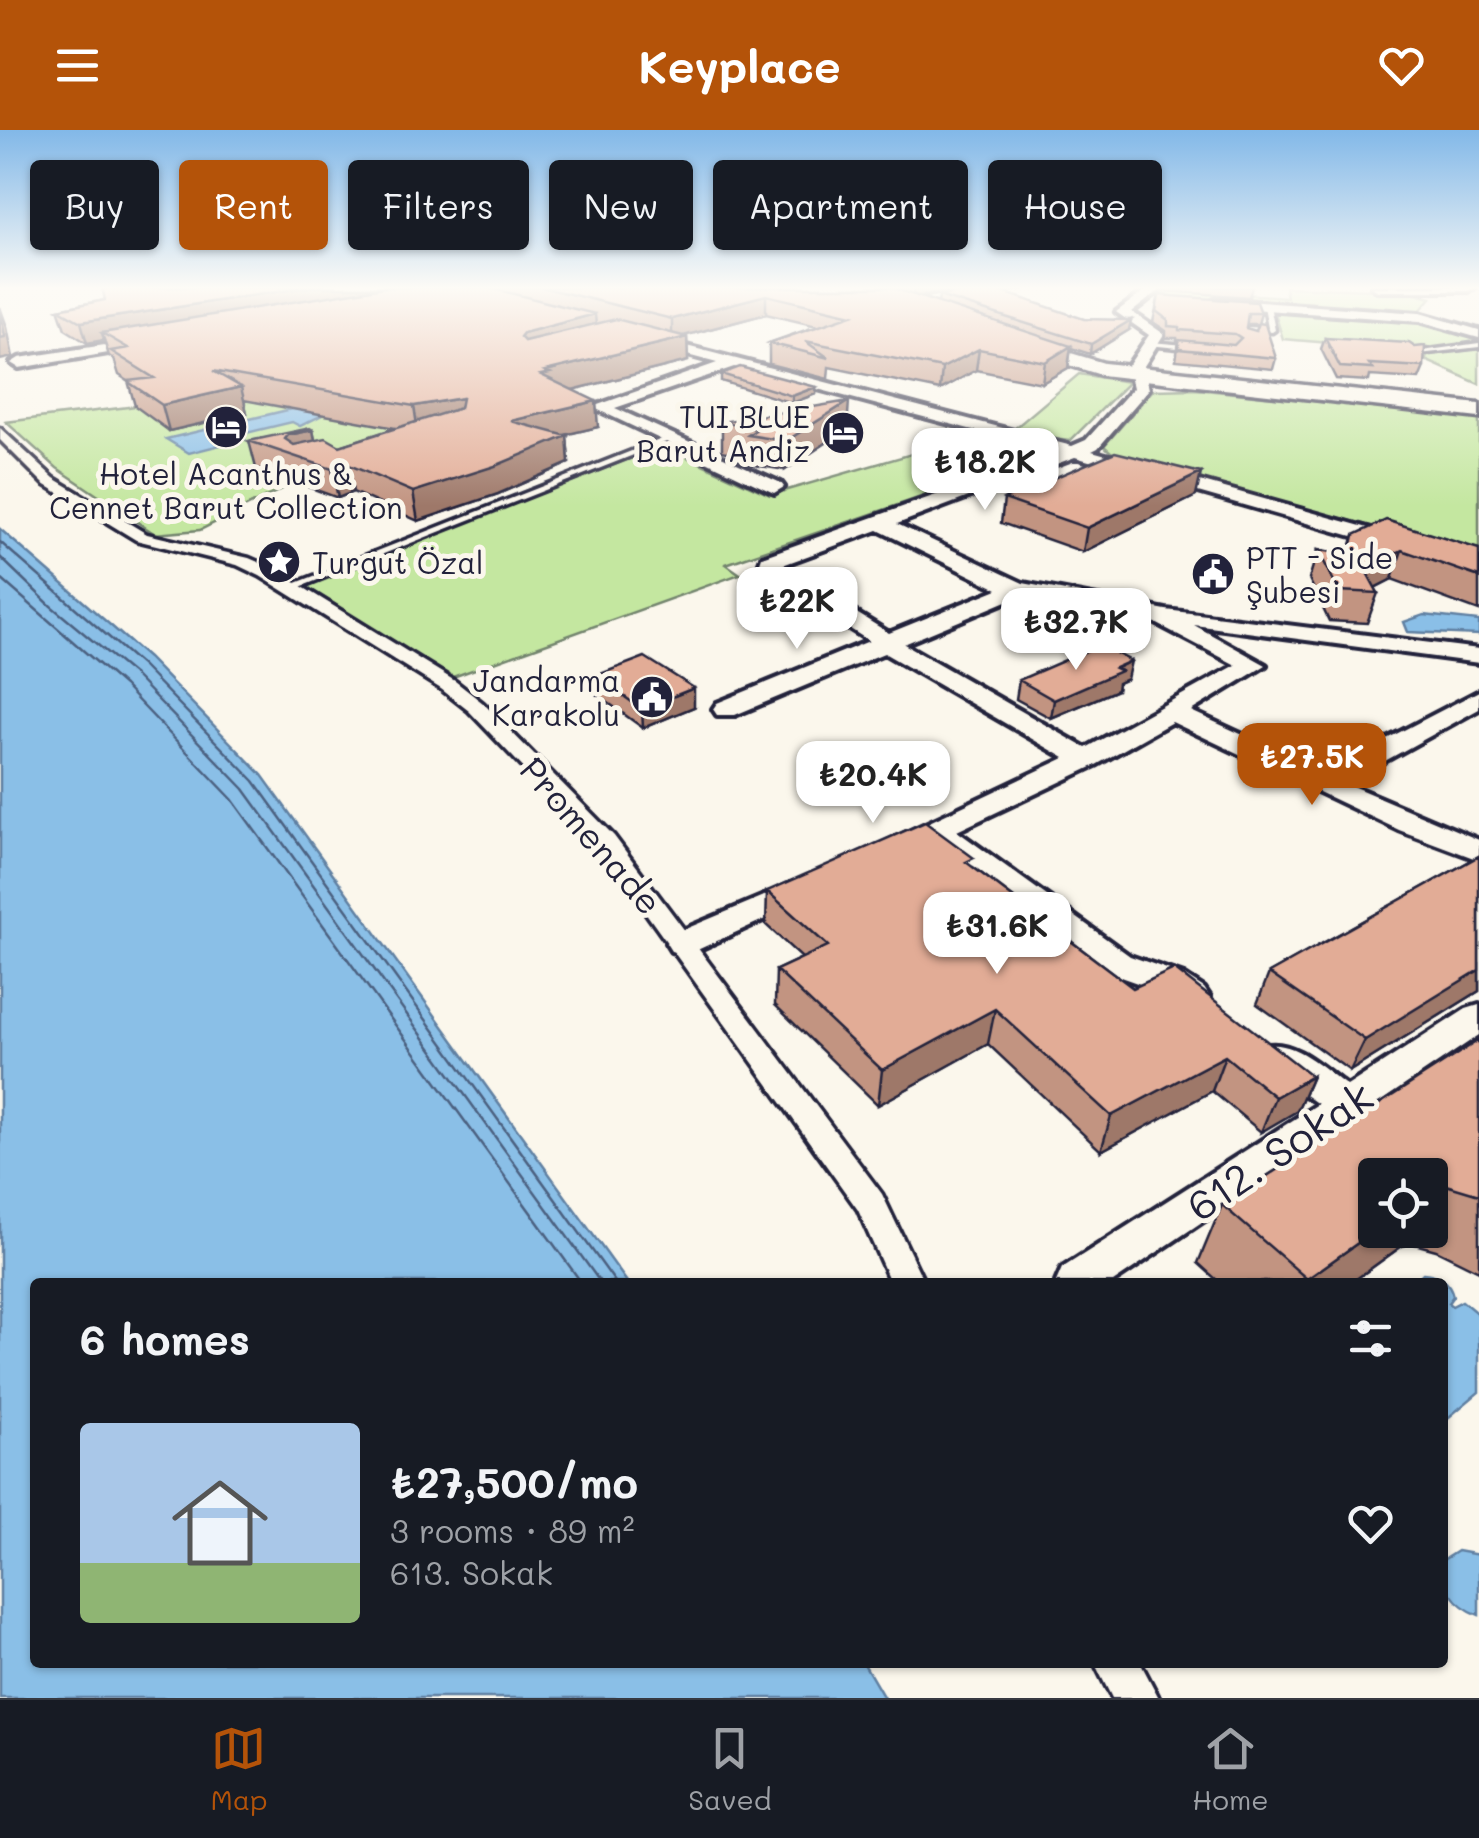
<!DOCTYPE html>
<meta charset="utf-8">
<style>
:root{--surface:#171b24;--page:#242831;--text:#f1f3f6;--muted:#9ea1a6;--line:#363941;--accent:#b45309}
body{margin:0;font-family:Mali,sans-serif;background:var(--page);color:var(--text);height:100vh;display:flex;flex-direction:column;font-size:38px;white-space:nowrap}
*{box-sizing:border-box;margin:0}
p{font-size:32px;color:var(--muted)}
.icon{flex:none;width:55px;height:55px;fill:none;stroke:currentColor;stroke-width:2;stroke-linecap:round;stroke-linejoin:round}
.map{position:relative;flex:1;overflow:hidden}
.side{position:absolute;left:30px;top:1148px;width:1418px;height:390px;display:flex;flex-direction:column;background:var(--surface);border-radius:10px;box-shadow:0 2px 8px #0004}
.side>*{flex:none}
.hud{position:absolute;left:30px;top:30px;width:1420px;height:90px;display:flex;gap:20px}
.controls{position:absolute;left:1358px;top:1028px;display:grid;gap:20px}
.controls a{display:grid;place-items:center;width:90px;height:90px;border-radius:10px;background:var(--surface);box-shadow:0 2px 8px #0004;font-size:50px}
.price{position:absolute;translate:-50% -85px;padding:0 22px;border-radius:20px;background:#fff;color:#222;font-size:32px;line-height:65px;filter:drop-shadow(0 2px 5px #0008)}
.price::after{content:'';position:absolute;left:50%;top:60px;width:30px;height:22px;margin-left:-15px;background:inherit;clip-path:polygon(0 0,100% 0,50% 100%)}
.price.selected{background:var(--accent);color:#fff}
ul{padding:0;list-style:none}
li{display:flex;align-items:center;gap:30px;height:250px;padding:0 50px}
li+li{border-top:2px solid var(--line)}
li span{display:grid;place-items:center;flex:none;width:280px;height:200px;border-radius:10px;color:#555}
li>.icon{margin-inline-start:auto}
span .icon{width:120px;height:120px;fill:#fffc;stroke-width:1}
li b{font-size:42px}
h2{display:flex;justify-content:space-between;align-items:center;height:120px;padding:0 50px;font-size:42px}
.chip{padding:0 35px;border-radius:10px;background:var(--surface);box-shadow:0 2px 8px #0004;font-size:35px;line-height:90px}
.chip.selected{background:var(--accent);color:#fff}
header{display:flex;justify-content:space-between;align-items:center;height:130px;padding:0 50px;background:var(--accent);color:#fff;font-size:45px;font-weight:700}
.tabs{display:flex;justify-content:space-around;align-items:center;height:140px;border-top:2px solid var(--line);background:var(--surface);font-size:28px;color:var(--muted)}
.tabs a{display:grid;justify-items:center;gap:5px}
.tabs .selected{color:var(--accent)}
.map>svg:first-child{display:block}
.green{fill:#c4e7a0;stroke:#73846e;stroke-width:2.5}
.water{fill:#8abfe7;stroke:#6080a2;stroke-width:2.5}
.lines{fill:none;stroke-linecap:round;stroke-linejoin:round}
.shore{stroke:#4c6180;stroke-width:2.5}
.service-casing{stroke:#22223b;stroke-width:7}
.pedestrian-casing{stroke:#22223b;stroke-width:7}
.minor-casing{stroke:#22223b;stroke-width:8}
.secondary-casing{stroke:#22223b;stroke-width:7}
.service{fill:#fbf7ec;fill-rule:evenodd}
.pedestrian{fill:#fbf7ec;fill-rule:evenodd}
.minor{fill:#fbf7ec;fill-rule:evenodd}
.secondary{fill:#fbf7ec;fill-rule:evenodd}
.wall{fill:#c29481;stroke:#22223b;stroke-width:2.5;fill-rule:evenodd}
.shaded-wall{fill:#9e7869;stroke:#22223b;stroke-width:2.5}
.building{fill:#e2ac96;stroke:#22223b;stroke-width:2.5}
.labels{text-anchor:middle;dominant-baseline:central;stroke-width:10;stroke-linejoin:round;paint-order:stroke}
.far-poi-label{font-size:30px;fill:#22223b;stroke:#fbf7ec;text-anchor:end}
.street-label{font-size:35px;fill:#22223b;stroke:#fbf7ec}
.near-street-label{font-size:42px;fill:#22223b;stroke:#fbf7ec}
</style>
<header><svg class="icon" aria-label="menu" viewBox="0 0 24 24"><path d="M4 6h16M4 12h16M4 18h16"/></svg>Keyplace<svg class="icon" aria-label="heart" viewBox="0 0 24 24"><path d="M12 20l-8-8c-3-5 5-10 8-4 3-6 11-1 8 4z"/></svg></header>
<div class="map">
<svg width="1479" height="1568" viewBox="0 0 1479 1568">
<rect width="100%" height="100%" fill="#fbf7ec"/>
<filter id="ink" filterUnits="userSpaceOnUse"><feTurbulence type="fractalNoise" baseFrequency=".01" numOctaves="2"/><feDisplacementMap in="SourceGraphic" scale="20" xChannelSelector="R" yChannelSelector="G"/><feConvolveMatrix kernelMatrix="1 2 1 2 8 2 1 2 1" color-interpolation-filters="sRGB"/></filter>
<g filter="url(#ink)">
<path class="green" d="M1285,157l119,4 27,7 -14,16 -241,-16 -12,-5 6,-4 117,8z
M1274,180l147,10 58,18v5l-65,7 -131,-11z
M644,214l-298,113 -146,73 -45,4 -98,-66 -51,-46z
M1479,219v35l-54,-24 3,-5z
M1079,244l50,8 -59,59 -62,-7z
M1195,259l284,29v130l-7,5 -353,-94 -15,-13 49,-56z
M974,306l72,18 -320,110 14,10 -290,104 -146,-93 359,-139 107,49z"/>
<path class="water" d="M346,266l10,2 -56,28 -8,-4 -54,13 6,4 -55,14 -23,-14z
M0,399l148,129 114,117 365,507h-592v380h828l21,36h-884z
M1424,485l55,6v14l-71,-3 -4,-10z
M1423,1143c15,1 27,8 30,23l-5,7 4,3 10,-5 17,14v77l-36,30 -1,-140h-29z
M1457,1421l22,4v60c-26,-10 -37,-28 -36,-55z"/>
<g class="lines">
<path class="shore" d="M0,412l142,124 112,115 361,501
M0,427l51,49 83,69 110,114 356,493
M0,448l124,108 108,113 349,483"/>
<g class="service-casing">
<path id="service" d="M1267,174l3,2 5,24 -3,2 -19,-2 -1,9 -5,1 1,-13 20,1 -4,-22z
M1151,212l46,4 3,2 -3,2 -48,-5z
M1479,213v4l-68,8 -3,-2z
M667,307l7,2 -379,150 -9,-2z"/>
</g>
<g class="pedestrian-casing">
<path id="pedestrian" d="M0,298l54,50 93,56 102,24 23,10 183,113 28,22 131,133 268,358 42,88h-34l-32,-72 -260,-364 -129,-135 -28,-22 -181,-113 -23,-11 -101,-25 -92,-56 -44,-44z
M1094,1532h46l19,36h-47z"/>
</g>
<g class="minor-casing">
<path id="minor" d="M989,157h32l-99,17 -7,-4z
M1150,157h14l-32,25 32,22 -20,32 5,23 -51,59 -6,3 387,108v13l-404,-115 -178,67 126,59 143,27 313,39v14l-285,-38 72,40 -75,46 132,61 156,-81v18l-134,74 134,57v20l-80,-30 -227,-108 -76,43 -139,66 173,125 54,19 20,13 6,9 -6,9 -12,3 -32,-18 -54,-19 -173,-129 -24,11h-22l-4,-6 4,-6 178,-84 -181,-105 -149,62h-18l-4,-6 4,-6 152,-62 -97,-62h-13l-3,-5 6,-17 294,-105 -322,-85 -119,41 166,75 3,4 -10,6 -182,-86 125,-44 -78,-21v-6l5,-1 428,111 14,-6 47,-52 -5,-22 21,-31 -33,-23zM878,400l120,59 -109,44 -109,-67zM1019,466l129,23 88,46 -150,83 -182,-104z
M1372,157h103l-6,4h-91z
M1216,169l204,14 59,17v8l-60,-17 -208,-15 -2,-3z
M151,208l7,4 -2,3 -137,23 -8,-5 8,-5z
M807,748l11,3 5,7 -5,7 -123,56 -12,3 -12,-3 -5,-8 5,-8z
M1479,875v30l-366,247h-57l6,-14 256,-164 -54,-38 -5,-10 5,-10c29,-8 60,23 83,40l119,-77z"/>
</g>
<g class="secondary-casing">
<path id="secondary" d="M1011,205l93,28 375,41v14l-378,-43 -97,-30 -3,-4z"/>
</g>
<use href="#service" class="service"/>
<use href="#pedestrian" class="pedestrian"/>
<use href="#minor" class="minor"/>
<use href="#secondary" class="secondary"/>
</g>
<path class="wall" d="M103,157h879l-64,9 20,7 1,-7 145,23 45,11 -39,24 -19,-6 -3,20 -26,15 -66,-13 -36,20 -111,-23 -1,12 -59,-15v-21l48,-17 -51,-12 -83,22 4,1 1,24 -116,29 26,37 -35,8 4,1 2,27 -71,31 -80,27 -65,-29 -15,6 -82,-30 -7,-27 64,-11 2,10 25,6 55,-18 -151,-28 3,13 -78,18 -34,-25 -7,-25 -9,-6 -5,-16 -5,-3 -5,-16 -17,3 -22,-14 -7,-20 47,-9z
M1166,157h86l-3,10 -84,-6z
M1159,165l102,18 -3,11h-11l-1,4 30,30 -3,11 -97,-9 3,-19h-2v-3h-11v-7l-13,-9z
M1325,208l99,29 -5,12 -49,-3 -1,5 -33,-2 -15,-30z
M721,244l95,13v7l-24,9 -71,-22z
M722,291l125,8 -62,41 -37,-6v-8l-26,-5z
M1196,366l-113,56 -82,-29 3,-24z
M1354,405l125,14v62l-87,-32 -17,9 3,5 -11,30 -38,-2 -20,-42 9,-29 30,4z
M1014,481l74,7 -3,18 -30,13 -44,-20z
M595,546l99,31 -51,21 -47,-34z
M1127,549l-9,4 -1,7 -66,28 -35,-19 3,-19z
M1479,726v135l-129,80 -93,-67 12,-31z
M973,737l160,121 179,88 -15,35 -36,21 -49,-41 -111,60 -113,-107 -110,61 -103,-100 1,-35 26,-12 -36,-33 1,-34z
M1479,910v231l-43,-21 -25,-7 -9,3 -50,36h-133l-21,-19 24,-58zM1430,1045v55h-55z"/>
<path class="shaded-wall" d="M308,157h119l-325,46 2,7 -17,3 -6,-21z
M914,157h68l-69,10z
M766,165v19l-94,25v-20z
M0,177l7,20 6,30 -13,3z
M595,184l2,23 -75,24 -2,-24 3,-4z
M1131,190l-2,10 -39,24 1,-10z
M687,207l1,24 -136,34 -11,-20 4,-4z
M1071,216l-3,22 -26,15 3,-21z
M979,219l-3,21 -36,20 2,-22z
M241,257l6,26 -78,18 -7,-26z
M816,257v7l-24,9v-7z
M462,268l4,25 -48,9 -4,-26z
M596,271l2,26 -84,20 -3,-26z
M849,271l-2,28 -62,41 1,-29z
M313,300l5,26 -14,4 -19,-21 3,-4z
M567,306l2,27 -71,31 -80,27 -5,-29z
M347,334l6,28 -15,6 -6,-29z
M1201,343l-5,23 -113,56 4,-24z
M1402,420l-10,29 -26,13 -1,-23z
M1088,488l-3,18 -30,13 3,-17z
M1131,531l-4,18 -9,4 -1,7 -66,28 3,-18z
M694,558v19l-51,21 -1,-19z
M1479,834v27l-129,80 15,-31z
M995,879l-7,35 -110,61 4,-35z
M1225,926l-13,35 -111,60 10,-35z
M1312,946l-15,35 -36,21 14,-35z
M1446,1055l-16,26v-19l6,-5z
M1376,1100h43l-8,13 -9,3 -50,36h-46l1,-3z"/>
<path class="building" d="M102,157h206l-227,35 -23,-13 47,-9z
M384,157h102l109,27 -72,19 -3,4 4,4 92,-22 71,18 -142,34 5,2 -9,2 55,26 -85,20 56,15 -72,30 -82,26 -66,-28 -15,5 -83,-28 61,-13 3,2 -25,5 -3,4 9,6 32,-7 14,8 120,-38 2,-10 -48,8 -201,-35 28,16 -79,18 -35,-24 27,-3 -43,-27 17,-3 -26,-15z
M541,157h349l181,59 -26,16 -66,-13 -37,19 -137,-27 24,17 -60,-15 83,-28 -86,-20 -94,24z
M988,157l96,32 47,1 -40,24 -152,-48z
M1159,165l98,7 4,11h-13l-2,15 10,3 3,-8 6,1 11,34 -97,-9v-9l55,5 7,-7 -6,-4 -56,-4v-3l-11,-1v-6l-12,-9z
M0,177l5,30 -5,1z
M1325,208l84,5 6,4 10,-1 -1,21 -55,-3 4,5 -33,-2z
M740,237l76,20 -24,9 -71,-22z
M849,271l-63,40 -38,-6 9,-6 -35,-7z
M1115,322l86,21 -114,55 -83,-29z
M1386,390l93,29v28l-77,-27 -37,19 13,24 -39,-2 -21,-41 32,4 4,-19z
M1043,468l45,20 -30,14 -44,-21z
M1100,515l31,16 -16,7 6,3 -67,29 -35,-20z
M645,527l49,31 -52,21 -47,-33z
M925,692l49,36 -8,4 167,126 41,-19 138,107 -37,21 -50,-41 -114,60 -116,-107 -113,61 -106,-100 52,-24 -61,-55z
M1479,726v114l-114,70 -96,-67z
M1479,910v155l-33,-10 -10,2 -6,5v-17h-55l1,55 -69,49 -85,-74z"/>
</g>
<linearGradient id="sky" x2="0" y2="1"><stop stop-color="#82b8e8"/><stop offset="0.42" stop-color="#fdfbf6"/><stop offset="1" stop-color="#fdfbf6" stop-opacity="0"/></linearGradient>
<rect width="1479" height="376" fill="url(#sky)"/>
<defs>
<g id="hotel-disc" transform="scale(2.25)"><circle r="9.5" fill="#22223b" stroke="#fbf7ec"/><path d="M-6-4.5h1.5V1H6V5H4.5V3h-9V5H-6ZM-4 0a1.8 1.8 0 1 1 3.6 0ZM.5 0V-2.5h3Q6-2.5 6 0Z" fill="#fff"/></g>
<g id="sight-disc" transform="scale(2.25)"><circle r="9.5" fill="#22223b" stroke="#fbf7ec"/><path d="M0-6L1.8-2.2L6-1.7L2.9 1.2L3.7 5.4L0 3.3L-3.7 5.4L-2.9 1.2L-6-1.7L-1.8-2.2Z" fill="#fff"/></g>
<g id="civic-disc" transform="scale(2.25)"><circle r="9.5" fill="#22223b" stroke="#fbf7ec"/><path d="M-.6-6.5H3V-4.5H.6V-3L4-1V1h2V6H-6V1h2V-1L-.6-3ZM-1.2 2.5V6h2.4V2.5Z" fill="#fff"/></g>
</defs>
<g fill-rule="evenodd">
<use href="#hotel-disc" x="226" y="297"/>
<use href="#hotel-disc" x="843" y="303"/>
<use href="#sight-disc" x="279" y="432"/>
<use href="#civic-disc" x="1213" y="444"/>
<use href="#civic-disc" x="652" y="567"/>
</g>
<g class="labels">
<g class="far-poi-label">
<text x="810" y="286">TUI BLUE<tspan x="810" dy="34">Barut Andiz</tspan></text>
<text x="226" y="343" text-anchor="middle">Hotel Acanthus &amp;<tspan x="226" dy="34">Cennet Barut Collection</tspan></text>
<text x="1246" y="427" text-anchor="start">PTT - Side<tspan x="1246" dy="34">Şubesi</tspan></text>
<text x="312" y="432" text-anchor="start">Turgut Özal</text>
<text x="620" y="550">Jandarma<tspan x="620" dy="34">Karakolu</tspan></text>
</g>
<g class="street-label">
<text transform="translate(592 705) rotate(49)">Promenade</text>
</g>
<g class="near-street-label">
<text transform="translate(1279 1020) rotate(-34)">612. Sokak</text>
</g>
</g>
</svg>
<div class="controls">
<a><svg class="icon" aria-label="locate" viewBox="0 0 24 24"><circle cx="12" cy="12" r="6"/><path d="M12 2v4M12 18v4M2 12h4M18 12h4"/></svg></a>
</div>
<b class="price" style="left:985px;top:383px">₺18.2K</b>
<b class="price" style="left:797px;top:522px">₺22K</b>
<b class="price" style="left:1076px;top:543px">₺32.7K</b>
<b class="price selected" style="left:1312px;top:678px">₺27.5K</b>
<b class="price" style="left:873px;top:696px">₺20.4K</b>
<b class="price" style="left:997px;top:847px">₺31.6K</b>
<div class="hud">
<a class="chip">Buy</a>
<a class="chip selected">Rent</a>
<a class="chip">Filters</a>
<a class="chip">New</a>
<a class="chip">Apartment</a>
<a class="chip">House</a>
</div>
<section class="side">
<h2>6 homes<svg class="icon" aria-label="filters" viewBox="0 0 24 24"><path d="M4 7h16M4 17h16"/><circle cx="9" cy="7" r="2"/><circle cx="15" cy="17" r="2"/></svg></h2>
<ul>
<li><span style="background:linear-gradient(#a9c7e8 70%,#8fb573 0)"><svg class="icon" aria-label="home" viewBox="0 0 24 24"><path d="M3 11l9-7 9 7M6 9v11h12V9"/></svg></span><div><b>₺27,500/mo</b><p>3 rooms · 89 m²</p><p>613. Sokak</p></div><svg class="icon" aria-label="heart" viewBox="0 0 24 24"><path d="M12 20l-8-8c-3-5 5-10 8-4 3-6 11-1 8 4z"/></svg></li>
</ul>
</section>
</div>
<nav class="tabs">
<a class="selected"><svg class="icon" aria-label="map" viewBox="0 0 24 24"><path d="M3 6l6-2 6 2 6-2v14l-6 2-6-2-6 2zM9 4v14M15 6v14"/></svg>Map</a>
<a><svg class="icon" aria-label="saved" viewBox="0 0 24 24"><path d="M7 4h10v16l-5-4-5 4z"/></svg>Saved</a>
<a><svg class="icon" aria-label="home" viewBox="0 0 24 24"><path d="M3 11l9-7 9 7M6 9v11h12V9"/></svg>Home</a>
</nav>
